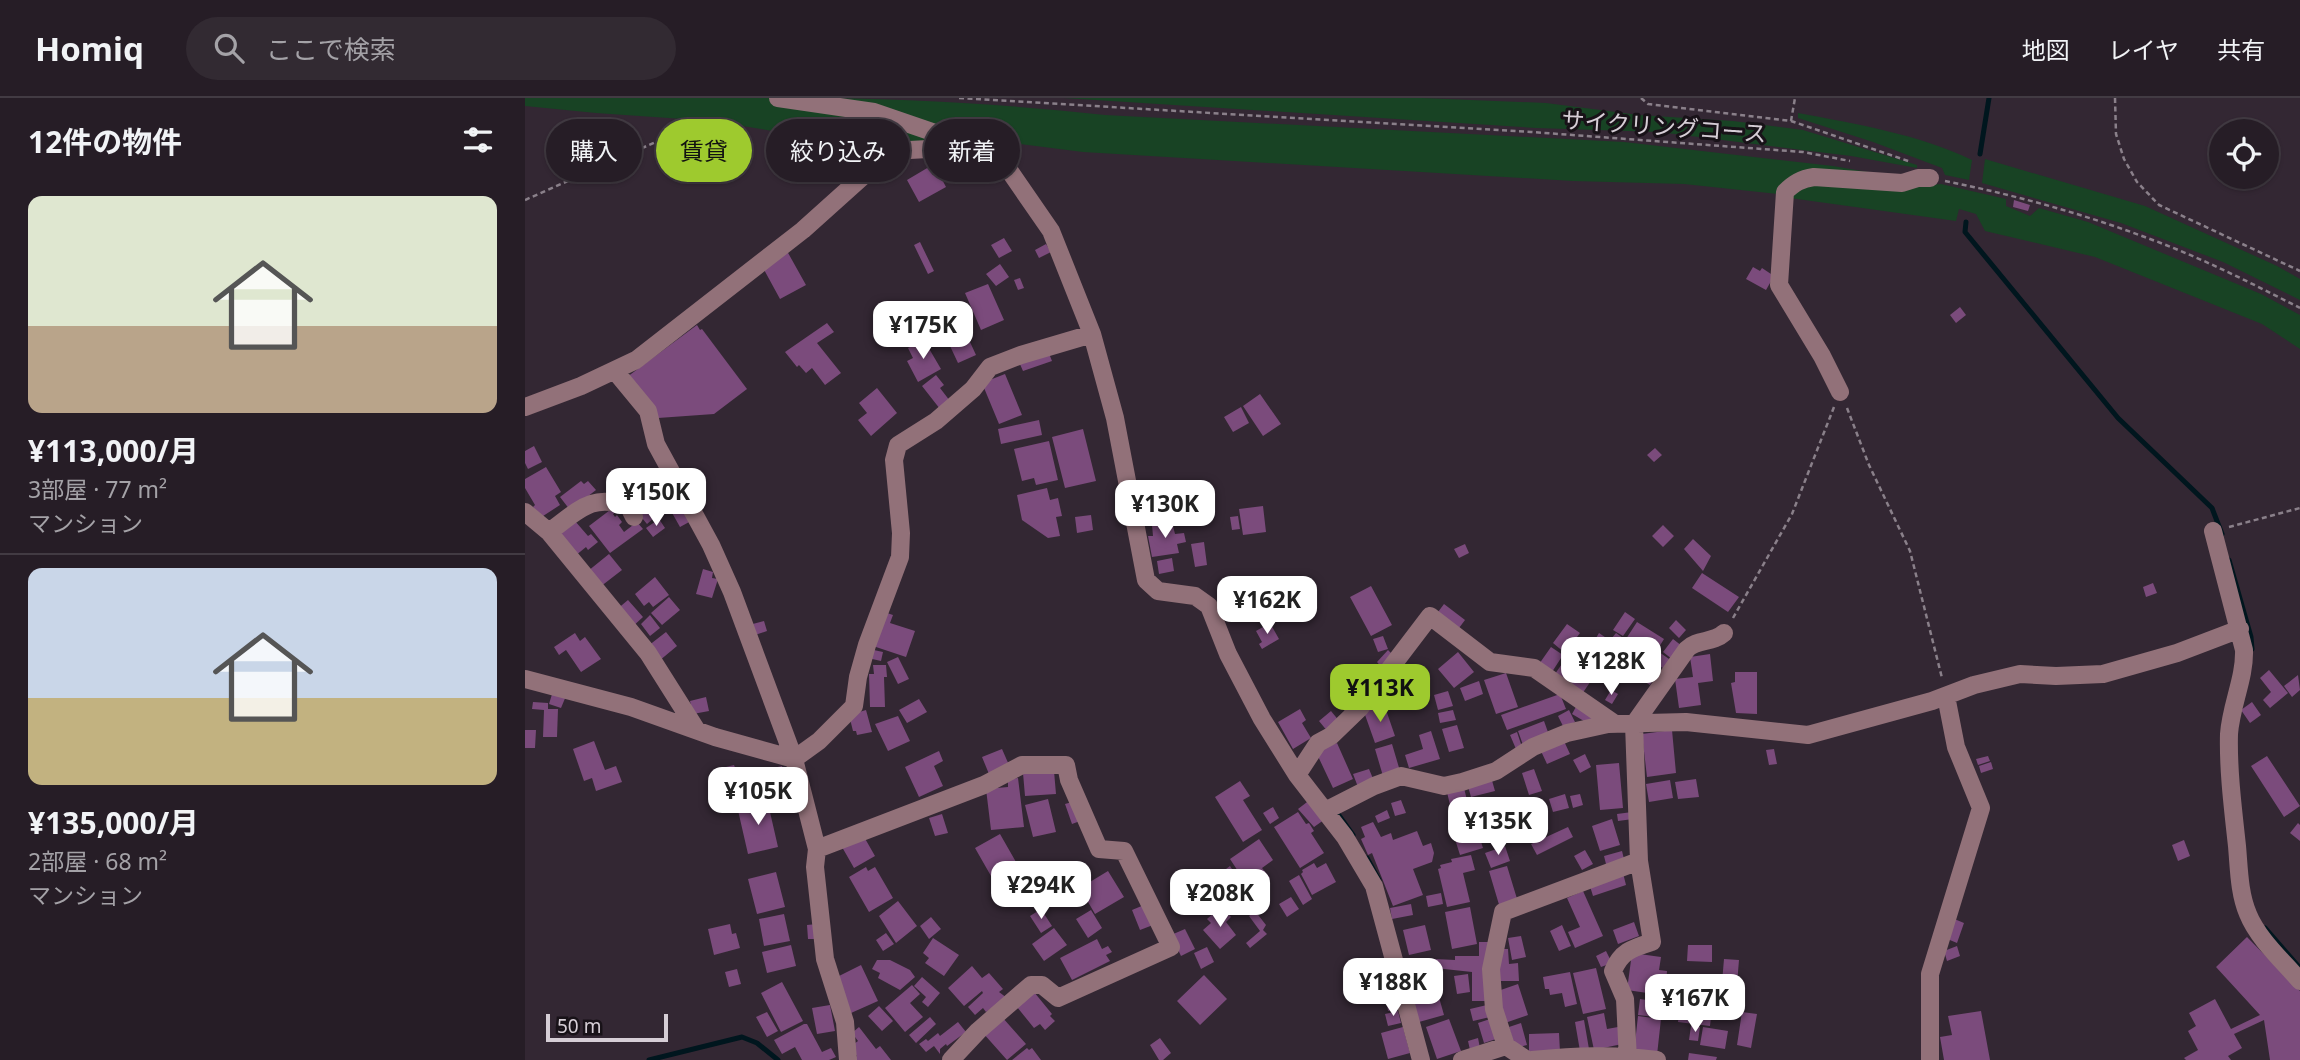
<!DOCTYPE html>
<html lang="ja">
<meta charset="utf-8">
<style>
:root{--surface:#261d26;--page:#322a32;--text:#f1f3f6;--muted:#a4a2a7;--line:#423b43;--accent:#9eca2e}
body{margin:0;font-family:"Noto Sans","Noto Sans JP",sans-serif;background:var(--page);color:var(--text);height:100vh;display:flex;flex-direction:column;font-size:26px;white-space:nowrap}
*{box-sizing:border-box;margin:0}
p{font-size:23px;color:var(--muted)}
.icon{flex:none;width:38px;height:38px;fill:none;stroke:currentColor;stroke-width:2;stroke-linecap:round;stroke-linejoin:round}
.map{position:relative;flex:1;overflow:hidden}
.sheet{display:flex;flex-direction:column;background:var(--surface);width:525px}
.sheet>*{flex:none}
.hud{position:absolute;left:21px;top:21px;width:665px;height:63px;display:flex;gap:14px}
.tools{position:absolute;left:1684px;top:21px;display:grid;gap:14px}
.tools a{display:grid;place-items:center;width:70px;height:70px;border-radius:50%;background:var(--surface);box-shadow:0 2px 5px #0004,0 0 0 2px var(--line);font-size:35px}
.scale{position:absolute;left:21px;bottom:18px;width:122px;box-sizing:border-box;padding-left:7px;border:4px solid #d6ced6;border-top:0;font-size:19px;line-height:24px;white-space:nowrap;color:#d6ced6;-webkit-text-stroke:5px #181218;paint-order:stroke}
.price{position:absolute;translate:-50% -60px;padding:0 16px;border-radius:14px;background:#fff;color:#222;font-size:23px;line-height:46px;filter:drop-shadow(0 2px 4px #0008)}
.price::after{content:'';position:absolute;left:50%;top:42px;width:21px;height:16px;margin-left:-10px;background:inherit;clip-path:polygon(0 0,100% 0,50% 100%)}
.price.selected{background:var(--accent);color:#111}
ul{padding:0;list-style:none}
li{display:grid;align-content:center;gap:14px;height:371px;padding:0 28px}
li+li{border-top:2px solid var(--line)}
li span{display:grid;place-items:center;height:217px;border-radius:14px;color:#555}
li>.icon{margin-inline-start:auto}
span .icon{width:126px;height:126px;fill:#fffc;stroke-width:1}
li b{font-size:30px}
h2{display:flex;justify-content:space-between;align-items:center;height:84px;padding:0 28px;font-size:30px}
.chip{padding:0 24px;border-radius:32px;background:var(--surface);box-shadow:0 2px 5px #0004,0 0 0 2px var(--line);font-size:24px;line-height:63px}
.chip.selected{background:var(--accent);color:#111}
header{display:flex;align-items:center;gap:42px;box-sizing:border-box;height:98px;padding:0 35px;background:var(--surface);border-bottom:2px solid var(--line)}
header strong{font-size:33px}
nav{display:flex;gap:38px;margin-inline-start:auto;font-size:24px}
.search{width:490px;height:63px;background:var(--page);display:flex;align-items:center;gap:18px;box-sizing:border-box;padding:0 24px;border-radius:38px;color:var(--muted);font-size:26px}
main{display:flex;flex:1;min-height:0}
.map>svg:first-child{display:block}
.green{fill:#184324}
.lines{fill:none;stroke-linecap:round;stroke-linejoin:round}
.stream{stroke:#00161e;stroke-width:5}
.building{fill:#7b4b7c}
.path{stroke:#8a808a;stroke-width:2.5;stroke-dasharray:5 3.5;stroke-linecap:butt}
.minor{stroke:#927179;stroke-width:18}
.labels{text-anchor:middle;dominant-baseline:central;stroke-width:6;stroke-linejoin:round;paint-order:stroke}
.street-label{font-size:23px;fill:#d6ced6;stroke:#181218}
</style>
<header>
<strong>Homiq</strong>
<div class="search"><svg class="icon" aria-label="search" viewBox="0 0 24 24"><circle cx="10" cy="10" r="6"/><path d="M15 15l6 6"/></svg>ここで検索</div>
<nav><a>地図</a><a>レイヤ</a><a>共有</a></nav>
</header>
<main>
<section class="sheet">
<h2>12件の物件<svg class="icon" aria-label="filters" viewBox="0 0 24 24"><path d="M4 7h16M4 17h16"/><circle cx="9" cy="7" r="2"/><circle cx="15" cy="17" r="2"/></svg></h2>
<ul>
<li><span style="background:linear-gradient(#dfe7d0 60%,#b9a48a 0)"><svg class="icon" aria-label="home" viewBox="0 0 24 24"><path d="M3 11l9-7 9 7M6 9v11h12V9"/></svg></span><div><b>¥113,000/月</b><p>3部屋 · 77 m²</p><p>マンション</p></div></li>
<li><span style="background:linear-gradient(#c9d6e8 60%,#c2b280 0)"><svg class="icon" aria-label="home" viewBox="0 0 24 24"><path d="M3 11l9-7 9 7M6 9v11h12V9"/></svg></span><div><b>¥135,000/月</b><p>2部屋 · 68 m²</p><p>マンション</p></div></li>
</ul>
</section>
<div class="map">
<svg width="1775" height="962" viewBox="0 0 1775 962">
<rect width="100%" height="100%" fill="#332733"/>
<path class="green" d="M0,0h245l100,19 89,28 -69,-5 -31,1 -86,-10 -61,-10 -116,-8 -71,-7z
M274,0c103,0 203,6 306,17l519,27 209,24 64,11 -93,-2 -26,19 -94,-10 -111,-3 -490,-29 -94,-12z
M539,0h358l124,5 93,12 94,6 70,9 114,35v3l-66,-12 -192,-24 -123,-4z
M1273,15c58,11 120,21 174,47l-3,20 -24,-5 -3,-7 -69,-26 -75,-24z
M1460,61l160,47 132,60 23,13v21l-77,-38 -102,-39 -139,-40z
M1276,86l121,2 19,-2 65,15v7l24,10 9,-8 49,14 173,72 39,21v34l-38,-25 -167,-67 -110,-26 -9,-17 -17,-5 -3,12 -166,-23z"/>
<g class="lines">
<path class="stream" d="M482,33l-1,18 7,13
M1455,56l9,-56
M1441,124l-1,10 153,186 94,90 10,26
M1704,462l22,77 1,12
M813,716l15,21
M842,760l12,22
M1740,830l35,40
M124,962l93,-23 15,6 21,17"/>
</g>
<path class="building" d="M424,63h30v20l-30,-1z
M458,64l8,1 -1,6 -8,-1z
M409,66l12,23 -27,15 -12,-22z
M1489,102l16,5 -2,6 -15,-4z
M479,140l8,13 -13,7 -8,-13z
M395,144l14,29 -6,3 -14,-29z
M521,146l5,8 -12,6 -4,-8z
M262,153l19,34 -26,14 -18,-33z
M475,166l9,13 -13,9 -10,-12z
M1228,169l7,4 2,-3 12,8 -8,14 -20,-11z
M495,180l4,10 -6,2 -4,-10z
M463,186l16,36 -23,10 -16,-37z
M1435,209l6,8 -10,8 -6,-8z
M394,220l6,11 -17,9 -6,-12z
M302,225l7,9 -17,11 24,30 -16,12 -13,-17 -6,5 -7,-8 -2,2 -12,-15z
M172,227l3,5 2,-1 45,60 -33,25 -56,4 -31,-41z
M424,230l3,6 12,-5 12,26 -18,8 -15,-32z
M399,242l17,29 -23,13 -11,-21 6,-3 -5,-10z
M523,253l4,10 -29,10 -4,-9z
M480,276l17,41 -23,9 -17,-41z
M411,277l8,10 -4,3 10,13 -10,8 -18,-23z
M352,290l20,25 -26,23 -13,-16 9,-7 -8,-10z
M735,296l21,30 -18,12 -20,-30z
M716,309l8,16 -16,9 -9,-15z
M514,322l3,15 -41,9 -3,-15z
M558,331l13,52 -31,7 -13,-51z
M524,343l9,39 -22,5 -2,-7 -12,3 -8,-32z
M9,348l8,16 -14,7 -3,-6v-12z
M1130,350l7,7 -8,7 -7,-7z
M21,369l15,25 -6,4 5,9 -20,13 -7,-11 2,-2 -10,-17v-9z
M56,383l3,3 4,-3 8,9 -26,20 -10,-13z
M522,390l3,12 8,-2 4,18 -6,1 4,19 -12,2 -26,-18 -5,-25z
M128,393l14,16 -20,17 -14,-17z
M157,407l9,16 -11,6 -9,-16z
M738,408l3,26 -23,3 -4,-26z
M89,409l4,4 -5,3 2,3 2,-2 5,7 -3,3 5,7 13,-10 6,7 -33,24 -21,-27z
M566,417l2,15 -16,3 -2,-16z
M713,418l2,13 -8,1 -2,-13z
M134,421l6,9 -12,9 -7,-9z
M50,423l13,15 3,-2 7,8 -10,8 -2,-3 -11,9 -17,-21z
M647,424l3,12 9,-1 2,9 -9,2 2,9 -27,4 -4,-21h5l-1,-11z
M1138,427l11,11 -11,11 -11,-11z
M1168,441l18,17 -8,15 -19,-22z
M679,444l3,23 -12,2 -4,-23z
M940,446l4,9 -10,5 -5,-9z
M84,456l13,16 -22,17 -12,-16z
M647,460l2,13 -15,3 -2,-13z
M178,471l10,3 -1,6 6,1 -6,19 -16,-4z
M1177,475l37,24 -11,15 -36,-24z
M130,479l14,18 -16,12 -4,-5 -5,4 -9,-12z
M1628,485l4,10 -11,4 -3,-10z
M846,488l21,39 -21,11 -21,-39z
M144,499l11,13 -18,15 -11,-12z
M103,502l15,17 -12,11 -15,-18z
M919,506l21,16 -9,12 -21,-16z
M359,514l9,3 -3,8 25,8 -9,26 -33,-11z
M1100,514l10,7 -12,17 -10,-6z
M125,517l10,13 -10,8 -9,-12z
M1151,522l10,10 -7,8 -10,-10z
M239,523l3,10 -15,5 -3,-11z
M1112,524l27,17 -13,21 -27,-18z
M745,525l9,16 -17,10 -3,-5 3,-2 -6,-11z
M1042,526l13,9 -15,20 -12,-10z
M141,534l11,14 -18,15 -11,-15z
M50,535l5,8 5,-4 16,22 -20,13 -15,-22 -7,5 -5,-8z
M1074,535l25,17 -7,9 -24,-16z
M1091,535l7,5 -5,7 -7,-6z
M858,538l5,13 -10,3 -5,-13z
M1148,541l9,7 -10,13 -9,-7z
M1026,549l12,8 -13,20 -13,-8z
M344,551l14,3 -2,9 -13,-3z
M863,552l7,7 -12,12 -6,-7z
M933,554l16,20 -20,16 -16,-19z
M1134,554l13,9 -6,9 -14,-9z
M1185,556l3,27 -15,2 3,22 -22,3 -4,-29 18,-2 -3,-20z
M1043,557l27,20 -13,19 -27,-20z
M373,559l11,22 -11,5 -11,-22z
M1116,563l17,11 -8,13 -18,-11z
M348,567h13l1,12h-3l1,30h-15l-1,-33h5z
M1744,572l19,23 -18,15 -7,-8 8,-8 -11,-14z
M1210,574h22v42l-21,-1 -5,-30 4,-1z
M981,575l12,34 -22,7 -12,-34z
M1773,577l2,15 -8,7 -8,-11z
M954,583l4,13 -18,7 -5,-13z
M1086,592l7,4 -6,10 -7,-4z
M28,593l13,5 -5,12 -12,-4z
M923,593l5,15 -15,4 -4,-15z
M1035,596l6,15 -59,21 -6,-15z
M181,599l3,14 -16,3 -3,-13z
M394,601l8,13 -20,11 -8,-13z
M819,602l8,8 -5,5 -8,-8z
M8,604l15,1v6h10l-1,28h-14l1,-27 -12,-1z
M1727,604l9,13 -11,8 -9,-13z
M859,606l11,32 -20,7 -11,-31z
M1052,607l17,11 -5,8 -17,-10z
M775,611l6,11 -4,3 9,15 -18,11 -15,-27z
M341,612l6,22 -15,3 -1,-4h-3l-4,-16z
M928,612l3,10 -16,3 -2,-10z
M1044,612l6,12 -11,6 -6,-12z
M806,613l9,11 -12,10 -9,-11z
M373,618l12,25 -22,10 -13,-27z
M1019,623l5,14 -26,10 -5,-14z
M932,627l7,23 -15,4 -7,-23z
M0,632h11l-1,18h-10z
M1147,632l4,43 -29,4 -5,-43z
M906,633l9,28 -31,9 -4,-13 18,-6 -4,-14z
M992,634l5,15 -6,2 -6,-14z
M1038,641l7,15 -23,10 -7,-15z
M69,643l11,29 11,-4 6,16 -26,9 -4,-13 -8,3 -11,-32z
M812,645l16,36 -20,9 -17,-36z
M867,646l8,27 -17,5 -8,-27z
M477,651l7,16 -20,9 -7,-17z
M1249,651l3,15 -8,1 -3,-15z
M414,653l4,10 -9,5 9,20 -24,11 -14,-30z
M1060,656l6,13 -11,6 -7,-13z
M1463,658l2,5 -12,4 -2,-6z
M1742,658l33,50 -16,11 -33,-51z
M1466,664l2,7 -12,4 -2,-7z
M1094,665l4,45 -23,2 -4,-45z
M209,667l2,5 8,-2 5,21 -28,7 -7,-26z
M257,668l5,26 -31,7 -6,-26z
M844,671l5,12 -16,6 -5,-13z
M1009,671l8,22 -13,4 -7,-22z
M529,673l2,23 -31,2 -2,-23z
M966,679l4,14 -24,6 -4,-14z
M493,680l6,49 -33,3 -5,-41 22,-2v-8z
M1171,681l3,18 -21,2 -3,-17z
M1145,682l3,18 -24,4 -3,-18z
M715,683l10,15 -7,4 19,30 -19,12 -28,-45z
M939,690l3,12 -17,5 -3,-13z
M1040,696l4,14 -16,4 -4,-13z
M1055,696l3,11 -10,3 -3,-12z
M242,701l11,48 -30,7 -11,-48z
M523,701l8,33 -23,5 -8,-32z
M786,701l17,18 -14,10 -16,-18z
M876,702l5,13 -11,3 -4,-13z
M547,704l8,19 -8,3 -7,-20z
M748,709l6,11 -9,6 -7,-11z
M862,712l3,8 -12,5 -3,-7z
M946,712l12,38 -23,7 -12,-38z
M773,714l8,12 3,-1 5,8 -3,2 13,20 -24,15 -26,-41z
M1107,714l1,7 -15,2 -1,-7z
M417,716l6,19 -13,3 -6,-18z
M1087,721l8,26 -20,6 -8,-25z
M848,724l8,15 10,-4 2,7 24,-9 6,15 8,-3 3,10 -2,9 -19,7 10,26 -30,11 -21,-53 -4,2 -7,-16 4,-2 -4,-10z
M1773,725l2,2v16l-10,-8z
M1043,729l5,10 -36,18 -6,-11z
M475,736l32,56 -25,14 -32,-56z
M338,737l12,21 -21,12 -12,-21z
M734,741l14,21 -11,8 8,10 -19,13 -21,-32z
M1659,742l6,16 -12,5 -6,-16z
M980,748l5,15 -19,7 -6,-15z
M1060,752l8,14 -11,6 -8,-14z
M1097,753l3,12 -18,5 -3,-12z
M946,757l4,15 -12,3 7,29 -23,5 -9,-38 3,-1 -1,-3 12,-3 -1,-3z
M789,765l3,5 9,-5 10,19 -24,13 -11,-21 2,-2 -1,-2z
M705,768l15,23 -12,8 -12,-17 -8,5 -3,-4z
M982,768l11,36 -18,6 -11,-37z
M341,769l2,4 7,-4 18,31 -24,14 -20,-35z
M541,772l8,14 -14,9 -9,-15z
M583,773l16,26 -29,17 -15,-26z
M251,774l9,35 -28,7 -9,-35z
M1098,775l3,12 -33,11 -4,-13z
M774,777l13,24 -9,6 -14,-24z
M524,781l8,16 -17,8 -8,-16z
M681,784l14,21 -18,12 -14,-21z
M734,791l10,13 -9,7 -10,-12z
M1058,793l20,45 -28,12 -7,-16 12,-5 -13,-29z
M916,795l2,11 -15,3 -2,-11z
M766,799l8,12 -12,8 -8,-13z
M373,803l19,25 -21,17 -17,-27z
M886,806l2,11 -21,4 -2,-11z
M619,807l9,20 -13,5 -8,-20z
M945,809l7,37 -25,5 -7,-37z
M516,811l11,17 -11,7 -11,-17z
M699,811l7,8 -5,5 10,13 -16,14 -17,-19 8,-7 -4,-4 9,-8 2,2z
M566,812l11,18 -14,10 -12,-19z
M730,813l11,14 -3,5 4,4 -17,14 -4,-5 14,-12 -11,-15z
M259,816l6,27 -26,5 -5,-27z
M406,819l10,12 -12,10 -9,-13z
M1427,820l12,5 -7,20 -12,-5z
M1109,824l5,14 -21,8 -5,-14z
M205,826l2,10 4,-1 4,15 -26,7 -6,-26z
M292,826l1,15h-10l-1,-14z
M900,827l6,25 -22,5 -6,-25z
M1037,827l9,21 -12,5 -9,-20z
M529,830l13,17 -23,16 -12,-17z
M660,831l10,20 -14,7 -10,-21z
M361,835l8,11 -11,7 -7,-11z
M996,838l5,21 -14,3 -4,-22z
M1722,839l53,54v69h-30l-6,-40 -30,14 8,14 -14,8 3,4h-45l-2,-2 14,-8 -10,-19 8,-5 -7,-13 26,-14 16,30 29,-14 -44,-48z
M408,840l26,17 -15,21 -19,-13 4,-5 -6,-5z
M572,841l5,10 6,-3 4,6 -6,3 4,6 -38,19 -12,-22z
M954,844h10v59h-17v-29l-37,-4v-9l20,1v-4h24z
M266,847l5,21 -29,7 -5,-21z
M1163,847h24v17l-25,-1z
M1432,848l3,10 -13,5 -3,-10z
M682,849l7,15 -13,7 -7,-16z
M972,851h11l1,15 9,-1 1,18h-20z
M1081,853l6,12 -11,4 -5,-11z
M1107,855l29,4 -2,13 8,1 -1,12 -10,-2 -2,13 -27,-4z
M1199,861l15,1 -4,48 -15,-2z
M352,862h13l20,10 5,7 -15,13 -22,-12 2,-5 -8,-4z
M336,867l17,36 -27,12 -16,-35z
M447,868l10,12 7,-5 14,16 -4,3 8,6 -21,14 -3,-4 -8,7 -7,-8 15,-14 -1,-2 -18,15 -16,-18z
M1071,870l10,41 -23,5 -10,-41z
M212,871l4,15 -12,3 -4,-15z
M865,873l5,22 -18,5 -6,-22z
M1045,874l7,32 -12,3 -3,-14 -12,2 -1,-6h-4l-2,-12z
M943,876l2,18 -13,2 -3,-18z
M679,877l23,24 -27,26 -23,-24z
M908,878l11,39 -25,7 -11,-39z
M397,879l18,16 -12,14 -6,-5 4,-5 -12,-11z
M257,884l21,39 -22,11 -20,-39z
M993,886l10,31 -23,8 -10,-31z
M387,887l8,9 -10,9 13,14 -18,15 -20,-24z
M509,894l18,22 -2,2 5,5 -10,9 -5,-6 -6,4 -17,-21z
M1115,901l34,5 -2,15 -34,-4z
M872,904l1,7 -10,2 -1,-7z
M305,907l5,26 -18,3 -5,-26z
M962,907l3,12 -17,4 -3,-12z
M1155,907l32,4 -2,17 -32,-4z
M354,908l14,15 -11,10 -14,-15z
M873,913l3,12 -13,3 -3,-12z
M1456,913l9,49h-46l-4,-23 12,-2 -4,-19z
M242,914l11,19 -11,6 -11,-20z
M1217,914l15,2 -6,34 -14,-3z
M1079,915l3,16 11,-2 4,17 -28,6 -7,-33z
M1113,918l23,3 -4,36 -23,-3z
M405,919l6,7 -20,19 -7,-8z
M477,919l24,27 -19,16 -24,-27z
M968,920l6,20 -15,5 -6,-20z
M924,921l12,32 -24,8 -11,-32z
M1059,922l5,29 -9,2 -5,-29z
M433,924l8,10 -19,14 -1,-2 -6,5v5l-6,-8 -8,6 -7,-8 7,-5 2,2 10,-8 2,3z
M996,925l6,22 -12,3 -6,-21z
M279,926h3l15,28 9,-4 5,9 -7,3h-27l-7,-13 -13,7 -8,-14z
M1166,928l9,1 -2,14 -9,-1z
M334,929l17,22 4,-3 11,14h-39l5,-4 -7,-9 8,-6 -6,-8z
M878,929l7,26 -22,6 -7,-26z
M1178,929l25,4 -3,18 -25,-4z
M1034,935l1,19 -31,1v-19z
M635,940l11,15 -8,7h-4l-9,-15z
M953,940l2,10 -10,2 -2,-9z
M502,950l2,2 3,-2 9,12h-29z
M1164,955l28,4 -1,3h-28z"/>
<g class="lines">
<path class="path" d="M434,0l572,34 272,20 47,9
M1116,0l7,6 143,17 120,41
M1590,0l1,36 8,25 13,23 22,23 141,66
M1266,23l4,-23
M1420,83c70,14 139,33 205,58 52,19 101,44 150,69
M0,102l160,-71
M1322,310l22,57 41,86 32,127
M1704,429l71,-19
M1208,520l59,-104 42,-107"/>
<path class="minor" d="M253,0l96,14 102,35 19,3 56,81 41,103 23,84 31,162 12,11 37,5 14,10 19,48 34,65 35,56 48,62 29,49 47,174
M90,273l33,40 8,33 55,101 21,47 62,167 23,90 -2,18 10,92 20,63 3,38
M1315,294l-18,-36 -43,-71 6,-93c9,-9 16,-13 29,-15l88,6 16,-5h12
M0,309l56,-21 55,-26 167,-130 88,-79 37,-2 29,2 15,-3
M0,414l24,20 99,121 48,76
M1688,433l31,119c1,28 -13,55 -15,84 -1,36 4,75 8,112 2,22 2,47 11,68 10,25 35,47 52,67
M24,434c29,-21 43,-40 80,-25l5,10
M0,581l106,28 84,30 79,22
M269,661l25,-18 35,-35 4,-29 9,-32 33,-88 1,-24 -7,-73 4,-15 38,-24 37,-32 17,-22 31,-12 71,-21
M772,677l21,-32 13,-7 29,-28 70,-92 60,46 44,6 81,56
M800,713l49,-25 27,-10 43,10 18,-4 34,-11 37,-24 34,-14 41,-9 78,-2 122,13 124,-34 42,-16 46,-11 36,2 47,-2 74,-21 63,-24
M292,751l167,-64 38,-20h44l3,15 30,69 25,2 47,96 -113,51 -16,-13h-11l-53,46 -27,29
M981,948l-12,-37 -3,-40 12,-57 136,-51
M937,962l44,-14 21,14
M1007,962c43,-4 82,-6 125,0
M1103,962l-3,-61 -12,-28c8,-20 20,-23 39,-29l-13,-81 -5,-137 53,-75c10,-10 26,-6 37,-16
M1405,962v-86l51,-166 -25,-61 -10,-51"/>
</g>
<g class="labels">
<g class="street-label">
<text transform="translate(1139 28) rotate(4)">サイクリングコース</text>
</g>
</g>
</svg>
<div class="tools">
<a><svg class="icon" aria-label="locate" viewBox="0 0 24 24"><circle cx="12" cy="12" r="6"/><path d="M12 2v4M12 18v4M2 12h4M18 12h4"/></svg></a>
</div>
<div class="scale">50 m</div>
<b class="price" style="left:398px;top:263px">¥175K</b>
<b class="price" style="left:131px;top:430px">¥150K</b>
<b class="price" style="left:640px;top:442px">¥130K</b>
<b class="price" style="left:742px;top:538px">¥162K</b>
<b class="price" style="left:1086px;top:599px">¥128K</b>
<b class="price selected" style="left:855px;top:626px">¥113K</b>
<b class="price" style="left:233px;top:729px">¥105K</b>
<b class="price" style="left:973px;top:759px">¥135K</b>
<b class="price" style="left:516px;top:823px">¥294K</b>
<b class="price" style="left:695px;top:831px">¥208K</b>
<b class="price" style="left:868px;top:920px">¥188K</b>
<b class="price" style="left:1170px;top:936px">¥167K</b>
<div class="hud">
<a class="chip">購入</a>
<a class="chip selected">賃貸</a>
<a class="chip">絞り込み</a>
<a class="chip">新着</a>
</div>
</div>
</main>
